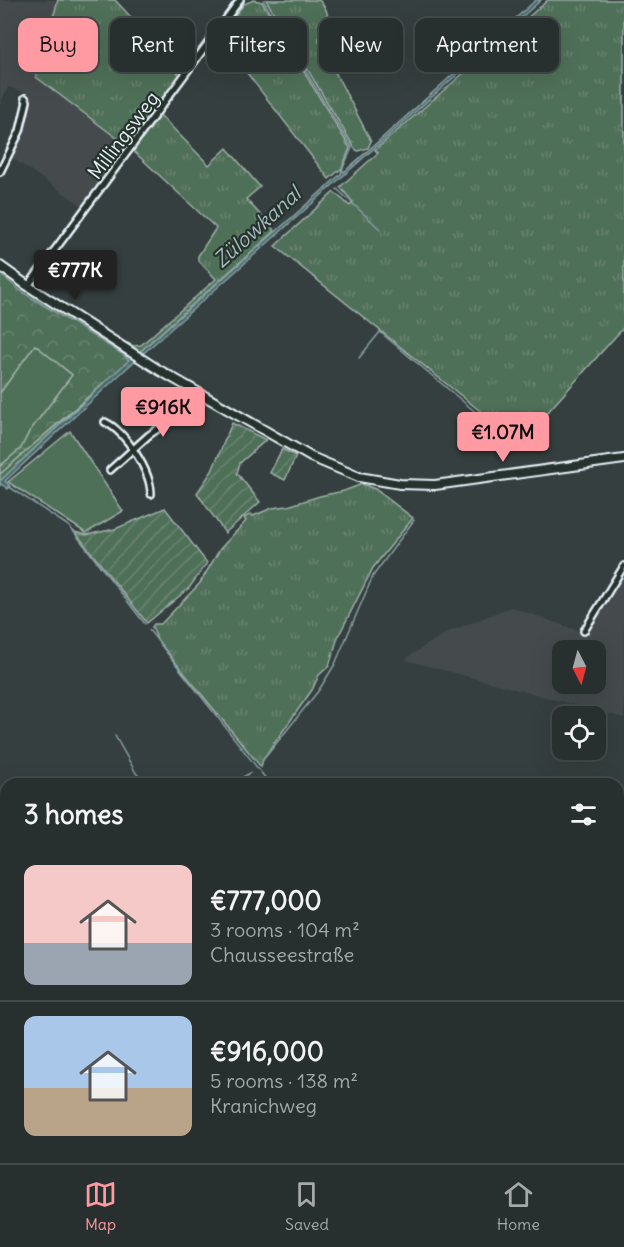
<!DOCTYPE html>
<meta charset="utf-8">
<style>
:root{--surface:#282f2f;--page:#303737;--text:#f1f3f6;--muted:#a5a9aa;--line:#444a4b;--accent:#ff9aa2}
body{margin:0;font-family:Delius,sans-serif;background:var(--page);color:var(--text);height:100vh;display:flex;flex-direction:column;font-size:22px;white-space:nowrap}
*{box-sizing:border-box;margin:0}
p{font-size:20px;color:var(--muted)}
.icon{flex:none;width:33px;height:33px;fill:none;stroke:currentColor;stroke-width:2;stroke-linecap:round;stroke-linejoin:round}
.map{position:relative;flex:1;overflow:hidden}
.side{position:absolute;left:0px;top:778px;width:624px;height:386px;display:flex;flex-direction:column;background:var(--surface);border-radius:18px 18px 0 0;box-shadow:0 6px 24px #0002,0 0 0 2px var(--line)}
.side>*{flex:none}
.top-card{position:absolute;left:18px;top:18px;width:588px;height:54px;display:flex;gap:12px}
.needle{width:39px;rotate:174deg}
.buttons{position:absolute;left:552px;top:640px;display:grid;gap:12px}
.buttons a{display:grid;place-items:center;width:54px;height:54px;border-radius:12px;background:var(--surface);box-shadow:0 6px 24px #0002,0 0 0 2px var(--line);font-size:30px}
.price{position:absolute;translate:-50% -51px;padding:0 14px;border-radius:6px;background:var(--accent);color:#111;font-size:20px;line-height:39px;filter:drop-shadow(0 2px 3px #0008)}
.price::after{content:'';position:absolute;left:50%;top:36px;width:18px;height:14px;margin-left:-9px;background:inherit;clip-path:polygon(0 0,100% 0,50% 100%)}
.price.on{background:#222;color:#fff}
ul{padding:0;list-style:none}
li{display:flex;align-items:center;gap:18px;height:150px;padding:0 24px}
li+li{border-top:2px solid var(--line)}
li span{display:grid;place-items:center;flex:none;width:168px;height:120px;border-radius:12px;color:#555}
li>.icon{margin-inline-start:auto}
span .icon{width:72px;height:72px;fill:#fffc;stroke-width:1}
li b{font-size:26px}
h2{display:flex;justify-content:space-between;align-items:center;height:72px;padding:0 24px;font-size:26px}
.tag{padding:0 21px;border-radius:12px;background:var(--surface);box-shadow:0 6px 24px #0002,0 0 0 2px var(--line);font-size:21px;line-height:54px}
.tag.on{background:var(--accent);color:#111}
.tabs{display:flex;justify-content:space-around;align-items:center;height:84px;border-top:2px solid var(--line);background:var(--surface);font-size:16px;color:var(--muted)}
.tabs a{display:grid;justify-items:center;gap:3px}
.tabs .on{color:var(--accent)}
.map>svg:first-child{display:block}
.built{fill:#444b4e;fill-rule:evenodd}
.grass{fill:url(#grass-tufts);stroke:#9cb0a8;stroke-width:1.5}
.forest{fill:url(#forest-crowns);stroke:#9cb0a8;stroke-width:1.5}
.park{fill:#506f58;stroke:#9cb0a8;stroke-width:1.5}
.garden{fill:url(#garden-furrows);stroke:#9cb0a8;stroke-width:1.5}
.water{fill:url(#water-ripples);stroke:#879fa3;stroke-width:1.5}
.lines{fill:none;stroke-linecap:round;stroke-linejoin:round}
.stream{stroke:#879fa3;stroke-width:1.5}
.street-casing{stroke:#e8f1f8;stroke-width:10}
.secondary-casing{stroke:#e8f1f8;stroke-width:12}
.street{stroke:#26332d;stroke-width:5}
.secondary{stroke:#26332d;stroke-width:8}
.labels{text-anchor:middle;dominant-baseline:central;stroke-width:4.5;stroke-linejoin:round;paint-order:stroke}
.street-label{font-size:20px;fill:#e8f1f8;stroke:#26332d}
.water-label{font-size:21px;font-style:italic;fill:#a7bbc0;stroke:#26332d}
</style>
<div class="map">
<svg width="624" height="1163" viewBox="0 0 624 1163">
<defs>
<pattern id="grass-tufts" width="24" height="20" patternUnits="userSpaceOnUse" patternTransform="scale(1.5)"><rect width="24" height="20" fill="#506f58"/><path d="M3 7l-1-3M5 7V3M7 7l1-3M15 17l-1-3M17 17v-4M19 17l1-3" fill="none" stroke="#698471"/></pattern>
<pattern id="forest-crowns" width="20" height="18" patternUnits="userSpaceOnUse" patternTransform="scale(1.5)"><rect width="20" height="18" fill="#506f58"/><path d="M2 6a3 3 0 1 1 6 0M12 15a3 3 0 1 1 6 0" fill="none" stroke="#698471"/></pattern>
<pattern id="garden-furrows" width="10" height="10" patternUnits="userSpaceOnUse" patternTransform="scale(1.5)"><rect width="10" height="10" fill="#506f58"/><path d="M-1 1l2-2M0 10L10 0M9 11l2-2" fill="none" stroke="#698471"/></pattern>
<pattern id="water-ripples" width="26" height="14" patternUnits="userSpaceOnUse" patternTransform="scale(1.5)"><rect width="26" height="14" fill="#46696b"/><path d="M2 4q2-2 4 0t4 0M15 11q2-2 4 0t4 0" fill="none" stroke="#617f81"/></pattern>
</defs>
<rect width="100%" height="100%" fill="#363f3f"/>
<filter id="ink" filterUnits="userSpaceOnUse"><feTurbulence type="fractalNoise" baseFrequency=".0167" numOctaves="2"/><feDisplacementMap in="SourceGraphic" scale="12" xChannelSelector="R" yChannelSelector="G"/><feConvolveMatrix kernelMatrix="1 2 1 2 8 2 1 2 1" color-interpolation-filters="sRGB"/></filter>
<g filter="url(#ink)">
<path class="built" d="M0,0h58l-22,77 94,71 -44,60 -77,-52 21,-62 -22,-7 -8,18z
M624,564v154l-218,-58 3,-4 37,-23 65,-26 71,25zM562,651h34v33h-34z"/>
<path class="grass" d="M58,0h57l26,28 42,51 -25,34 51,52 18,-17 33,39 -14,12 29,32 -137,122 -13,-8 2,-2 7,3 7,-1 75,-66 -18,-19v-4l18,-28 -86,-80 -94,-71z
M254,0l8,2 88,146 -8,20 -13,11 -110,-142 25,-33z
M266,0h53c20,23 -2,17 0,41l52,100 -3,7 -10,3 -3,-2z
M548,0h76v327l-104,116 -245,-197 59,-54 16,14 3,-4 -13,-15 38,-34 -3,-3z
M93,393l-93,88v-7z
M362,484l13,5 38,29 -40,50 -35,69 -9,29 -10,9 -7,15 -49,69 -2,8 -103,-126 -6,-14 2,-3h7l39,-41 20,-34 26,-28 -2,-3 7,-4 2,2 19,-8 16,-2 32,-10 24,-5z"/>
<path class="forest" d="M0,271l135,85 -3,2 -4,-2 -2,2 4,2 -130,114v-8l21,-18 8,-16 43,-57 -37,-30 -35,48z"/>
<path class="park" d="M35,345l37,30 -43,57 -8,16 -21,18v-73z
M70,431l53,80 -37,22 -78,-51z"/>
<path class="garden" d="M232,423l34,17 -26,23 -3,10 23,29 -35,31 -28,-40 15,-22z
M282,449l14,7 -11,24 -15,-7z
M165,508l42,55 -18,25 -42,35 -72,-91 11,3 29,-6z"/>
<path class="water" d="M536,0h5l-413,367 -123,114 5,5 -2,3 -7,-5 -1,2v-5l129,-121 -3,-3 1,-2 4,3 4,-2 206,-182 1,-5 2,3z"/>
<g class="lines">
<path class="stream" d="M263,0l89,148 -10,22
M337,189l43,40
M0,274l21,17 106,66
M359,358l21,-26 111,93
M8,486l62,41 75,97
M149,630l121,154
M115,736l21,37 10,11
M263,760l56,-70 16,-26 38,-88 41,-56
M231,784l19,-11
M0,847l6,-3
M618,1102l6,1
M0,1110l6,9
M163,1158l1,5
M203,1158l1,5
M362,1158l1,5
M427,1158l1,5"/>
<g class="street-casing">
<path id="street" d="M0,172l20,-41 7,-30 -2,-3
M28,286l212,-286
M105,422c21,10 46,50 46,72
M110,470l39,-35 35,-24 13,-19
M584,631l40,-65"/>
</g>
<g class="secondary-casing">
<path id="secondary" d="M0,266l28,20 131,84 152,87 48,20 41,7 35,1 189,-26
M0,1122l6,10
M18,1158l2,5"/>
</g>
<use href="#street" class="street"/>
<use href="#secondary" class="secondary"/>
</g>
</g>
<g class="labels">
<g class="street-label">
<text transform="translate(123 135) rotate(-53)">Millingsweg</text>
</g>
<g class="water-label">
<text transform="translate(257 227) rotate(-42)">Zülowkanal</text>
</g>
</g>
</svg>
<div class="buttons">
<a><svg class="needle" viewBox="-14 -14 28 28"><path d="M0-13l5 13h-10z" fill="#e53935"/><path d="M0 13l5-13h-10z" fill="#a5a9aa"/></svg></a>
<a><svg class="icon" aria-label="locate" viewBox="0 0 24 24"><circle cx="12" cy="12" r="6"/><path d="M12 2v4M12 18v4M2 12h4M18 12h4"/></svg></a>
</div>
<b class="price on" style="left:75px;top:301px">€777K</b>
<b class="price" style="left:163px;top:438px">€916K</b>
<b class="price" style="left:503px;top:463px">€1.07M</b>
<div class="top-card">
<a class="tag on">Buy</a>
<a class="tag">Rent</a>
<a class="tag">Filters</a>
<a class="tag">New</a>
<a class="tag">Apartment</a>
</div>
<section class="side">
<h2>3 homes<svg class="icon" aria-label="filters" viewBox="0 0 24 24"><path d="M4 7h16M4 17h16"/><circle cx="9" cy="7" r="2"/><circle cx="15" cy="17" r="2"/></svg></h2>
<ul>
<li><span style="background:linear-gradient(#f6c9c9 65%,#9aa5b1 0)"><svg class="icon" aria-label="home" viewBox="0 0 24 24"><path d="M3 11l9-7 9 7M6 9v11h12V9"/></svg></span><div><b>€777,000</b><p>3 rooms · 104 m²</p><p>Chausseestraße</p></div></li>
<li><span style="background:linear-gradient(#a9c7e8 60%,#b9a48a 0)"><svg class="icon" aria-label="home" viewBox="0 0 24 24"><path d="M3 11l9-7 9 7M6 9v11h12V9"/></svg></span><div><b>€916,000</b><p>5 rooms · 138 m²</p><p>Kranichweg</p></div></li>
</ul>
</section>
</div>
<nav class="tabs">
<a class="on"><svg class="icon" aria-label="map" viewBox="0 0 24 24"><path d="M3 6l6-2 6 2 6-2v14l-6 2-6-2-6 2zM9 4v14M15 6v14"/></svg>Map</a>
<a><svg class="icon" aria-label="saved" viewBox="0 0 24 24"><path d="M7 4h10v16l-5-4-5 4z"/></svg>Saved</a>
<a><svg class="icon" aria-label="home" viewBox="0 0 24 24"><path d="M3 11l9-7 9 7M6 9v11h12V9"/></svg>Home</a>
</nav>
